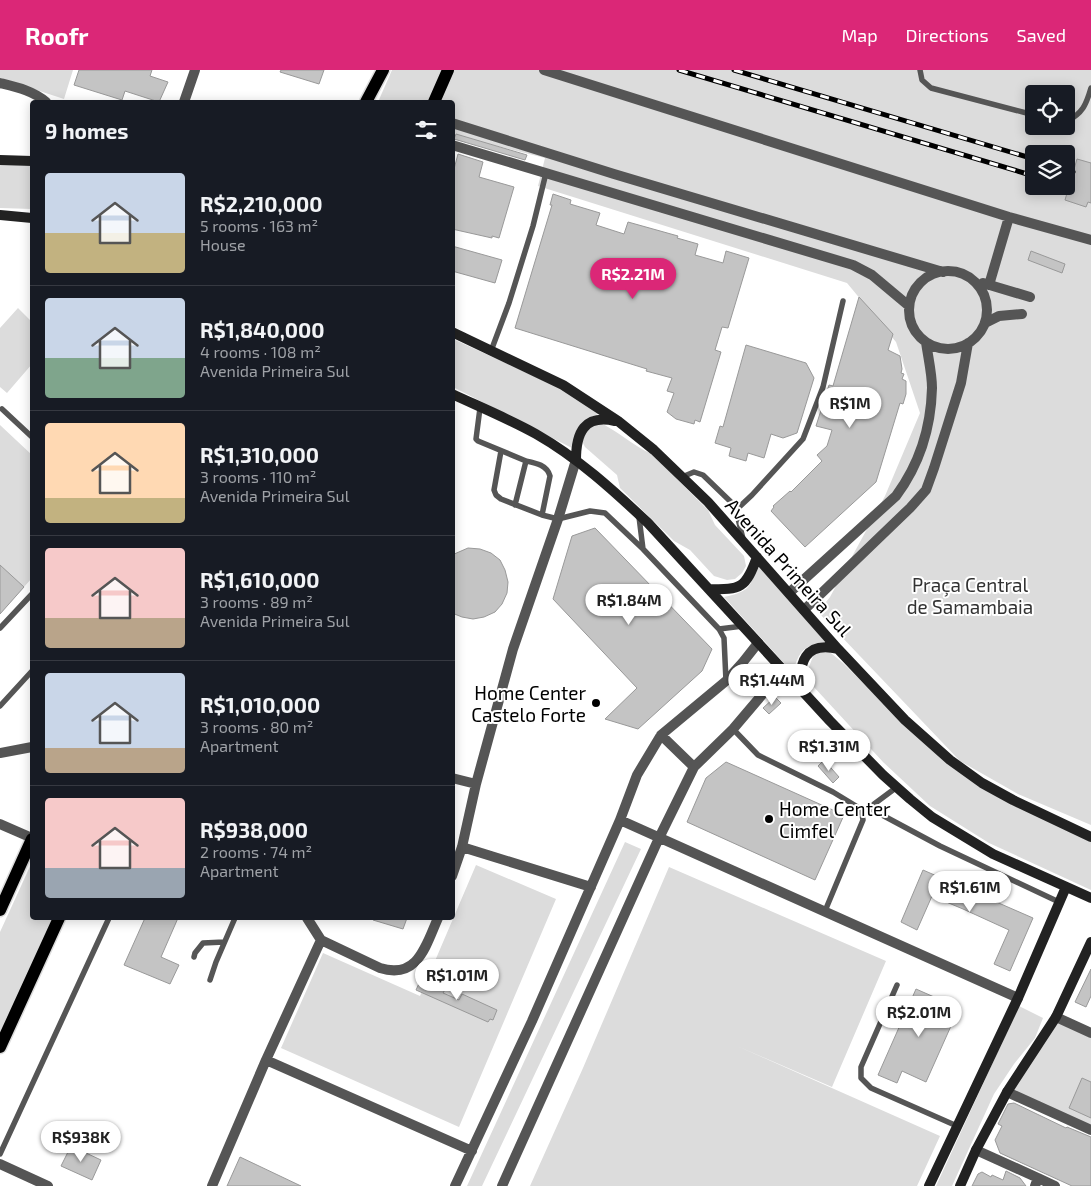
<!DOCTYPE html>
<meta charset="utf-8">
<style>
:root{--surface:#171b24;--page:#20242c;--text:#f1f3f6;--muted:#9ea1a6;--line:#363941;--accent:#db2777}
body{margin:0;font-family:"Exo 2",sans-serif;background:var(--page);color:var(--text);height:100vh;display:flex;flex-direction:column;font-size:19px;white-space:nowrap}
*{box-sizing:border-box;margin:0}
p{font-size:16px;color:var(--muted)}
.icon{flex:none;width:28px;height:28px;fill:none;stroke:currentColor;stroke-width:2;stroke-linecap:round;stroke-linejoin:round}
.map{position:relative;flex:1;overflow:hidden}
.panel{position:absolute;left:30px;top:30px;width:425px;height:820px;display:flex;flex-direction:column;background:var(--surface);border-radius:5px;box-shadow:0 2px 12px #0003}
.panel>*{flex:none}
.buttons{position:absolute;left:1025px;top:15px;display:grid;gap:10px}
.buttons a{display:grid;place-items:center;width:50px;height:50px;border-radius:5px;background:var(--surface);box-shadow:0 2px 12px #0003;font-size:25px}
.price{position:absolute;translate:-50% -42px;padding:0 11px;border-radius:18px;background:#fff;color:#222;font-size:16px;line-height:32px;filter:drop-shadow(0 1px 2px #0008)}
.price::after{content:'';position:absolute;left:50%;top:30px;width:15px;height:11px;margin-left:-8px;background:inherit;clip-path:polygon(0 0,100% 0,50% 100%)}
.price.on{background:var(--accent);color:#fff}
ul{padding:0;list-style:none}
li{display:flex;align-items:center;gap:15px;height:125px;padding:0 15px}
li+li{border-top:1px solid var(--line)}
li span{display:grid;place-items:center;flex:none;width:140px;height:100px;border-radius:5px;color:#555}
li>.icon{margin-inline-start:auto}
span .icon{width:60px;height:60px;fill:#fffc;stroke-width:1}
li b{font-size:21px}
h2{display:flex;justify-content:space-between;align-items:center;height:60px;padding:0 15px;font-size:21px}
header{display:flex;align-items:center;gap:30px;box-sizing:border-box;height:70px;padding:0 25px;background:var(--accent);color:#fff}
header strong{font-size:24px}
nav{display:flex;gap:28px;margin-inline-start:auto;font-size:18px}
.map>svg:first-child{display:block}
.green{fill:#dcdcdc;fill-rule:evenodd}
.building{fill:#c4c4c4;stroke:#999}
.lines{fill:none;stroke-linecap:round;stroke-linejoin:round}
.primary-casing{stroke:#dbdbdb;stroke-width:15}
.lane{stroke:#555;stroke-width:5.5}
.street{stroke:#555;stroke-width:10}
.secondary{stroke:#222;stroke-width:10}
.primary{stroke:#000;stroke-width:12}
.rail-casing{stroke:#000;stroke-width:5}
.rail{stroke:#fff;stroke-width:3;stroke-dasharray:9;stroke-linecap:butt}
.poi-dot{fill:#000;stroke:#fff;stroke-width:2}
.labels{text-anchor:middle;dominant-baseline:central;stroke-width:4;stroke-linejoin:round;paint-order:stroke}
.street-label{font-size:19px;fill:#000;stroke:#fff}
.park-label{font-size:19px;fill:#333;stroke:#fff}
.poi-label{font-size:19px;fill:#000;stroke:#fff;text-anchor:end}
</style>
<header>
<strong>Roofr</strong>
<nav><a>Map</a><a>Directions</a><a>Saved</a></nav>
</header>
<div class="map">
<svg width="1091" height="1116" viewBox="0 0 1091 1116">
<rect width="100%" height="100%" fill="#fff"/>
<path class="green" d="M0,0h73l-9,29 -64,-21z
M392,0h53l-14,32h-53z
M454,0h637v755l-73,-31 -58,-33 -142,-149 12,-15 55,-101 35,-83 -24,-71 -49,-59 -309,-97 7,-28 -92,-23 -1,-33h-12zM1034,24h32v32h-32zM1034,84h32v32h-32z
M0,94l32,2v43l-32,-1z
M18,238l14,14v42l-25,29 -7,-6v-59z
M453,269l107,49 40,25 -10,5 -16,31 -4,-2 -117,-60z
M598,352c19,8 35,24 54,32l56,56 7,15 29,31 2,10 -4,7 -7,6 -8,1 -13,-4 -24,-26 -16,-9 -54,-53 -3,-13 -32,-28 -4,-8 3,-8z
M0,355l32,30v123l-32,36z
M759,496l69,76c-24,3 -29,8 -35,31l-69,-76c26,-6 24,-8 35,-31z
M826,579l17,14 61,60 52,47 135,69v51l-102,-47 -59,-37 -47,-44 -70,-76 -5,-17 6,-15z
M625,772l16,7 -159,337h-15z
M32,792v56h26l-58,121v-107z
M476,795l80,34 -97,228 -178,-79 42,-95 97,43z
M669,797l217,94 -54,126 -95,-41 203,90 -23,50h-387l53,-118z
M1019,936l24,12 -8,20 -21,26 -20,30 -42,92h-16z
M1053,945l38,17v98l-84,-38z"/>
<path class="building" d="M79,0h73l-2,6 18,6 -9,20 -34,-11 -3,9 -48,-15z
M281,0h43l-5,14 -39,-12z
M456,64l71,21 -2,5 -71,-21z
M458,84l25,8 -4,15 35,10 -15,51 -7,-2v2l-40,-9v-60h2z
M1077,89l14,4v40l-3,-1 -2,5 -21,-7z
M553,124l18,6 -1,4 30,9 -4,12 28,9 4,-12 50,14 -1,2 21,6 -3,11 28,8 3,-12 23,7 -21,70 -6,-1 -7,23 6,2 -21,70 -5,-2 -1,4 -18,-5 -9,-7 7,-19 -7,-2 5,-13 -26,-7 1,-2 -132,-41 37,-123h-2z
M452,176l50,14 -7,23 -43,-12z
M1031,181l34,13 -3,9 -34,-13z
M859,227l34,37 -5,16 12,6 2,13 -1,4 3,1 -2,5 4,2v13l-3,10 -3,-1 -24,79 -71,65 -34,-36 3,-4 -1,-1 17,-15 1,1 31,-31 -5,-6 10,-9 5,-16 -16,-4 13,-41 4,1z
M746,275l60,18 8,15 -17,55 -14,5 -12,-4 -7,24 -16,-5 -2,8 -17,-5 2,-8 -16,-5 5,-17 3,1z
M595,458l117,121 -10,22 -64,58 -33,-10 32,-31 -84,-89 19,-63z
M468,478l12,1 11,4 9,7 5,10 3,12 -1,11 -5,11 -7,8 -11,5 -11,2 -11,-2 -10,-4v-58z
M0,495l24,22 -24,27z
M775,627l6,6 -12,11 -6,-6z
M824,690l15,17 -6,6 -15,-17z
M726,692l118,53 -29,65 -128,-58 19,-44z
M923,800l110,48 -23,53 -16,-7 15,-34 -46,-21 -31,-13 -15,34 -16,-8z
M145,848h33l-17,39 18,8 -9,19 -46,-19z
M374,848h33l-4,11 -30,-9z
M1091,899v27l-5,11 -11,-5z
M422,907l24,11 -3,5 16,7 3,-6 35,16 -4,10 -3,-1 -2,3 -72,-32z
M916,919l43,19 -33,74 -24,-11 -5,12 -19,-8z
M1082,1008l9,4v36l-22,-10z
M1014,1033l52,25 1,-1 24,10v49h-19l-72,-33 -5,-13 7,-14 -4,-2 10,-20z
M71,1076l30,14 -9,20 -31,-14z
M240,1087l61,29h-74z
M1006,1101l14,7 6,8h-54l6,-12 4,-2 9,5 1,-2 11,5z"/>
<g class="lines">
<g class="primary-casing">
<path id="primary" d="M366,32l17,-32
M434,32l14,-32
M0,840l32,-71
M0,977l59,-129"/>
</g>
<path class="lane" d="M920,0l2,10 9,8 103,27
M1066,52c17,-9 20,-17 25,-34
M491,281l18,-48 24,-77 13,-53
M480,338l-4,31 2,2 48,20 -11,44
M2,339l30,28
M501,381l-7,39 2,5 5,4 41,16 16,4 32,-8 15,2 38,36 76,80 5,9 2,43
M526,391c10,2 21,4 24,15l-8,39
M682,407l12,-5 9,3 29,28 4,7 7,29
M736,440l16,-15 51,-56 20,-52 20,-86
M639,447l4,32
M0,558l32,-34
M719,559l24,-3
M0,636l32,-35
M733,659l25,26 75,37 23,14 6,8 1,6 -38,91
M869,738l71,38 119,56
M866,740l31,-23
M194,887l1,-4 8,-10 21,-1
M210,910l6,-18 19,-44
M897,915l-36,82v11l10,10 86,38
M0,1084l109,-236"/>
<path class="street" d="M544,0l465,147 82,23
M0,13c16,4 34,8 46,19
M184,32l11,-32
M452,53l162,51 329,98
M452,75l401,120 19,10 37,31
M909 240a39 39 0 1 1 78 0a39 39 0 1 1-78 0Z
M983,213l47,14
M989,215l20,-68
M985,253l14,-7 23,-2
M789,523l107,-97c23,-31 35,-69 36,-108 0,-15 -4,-31 -6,-46
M804,540l106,-102 16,-18 8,-22 27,-85 7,-40
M661,665l33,32
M0,683l32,-6
M452,708l24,6
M620,750l398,178
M0,754l32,14
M462,777l129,40
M452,806l10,-29 14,-63 37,-135 45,-130 18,-59
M321,870l59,28c38,12 46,-23 58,-50
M1056,947l35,16
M266,990l206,91
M1007,1022l84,38
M976,1080l62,28 -3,8
M0,1094l48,22
M1038,1108l17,8
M212,1116l54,-126 55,-120 -14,-22
M455,1116l77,-165 88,-201 17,-45 24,-40 65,-54 17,-19 15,-19
M502,1116l157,-348 35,-71 39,-38 50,-59"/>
<path class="secondary" d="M0,90l32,1
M0,145l32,3
M452,262l111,53 55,36 36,29 54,52 130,147 67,71 45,40 32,23 31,17 78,37
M452,324c28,13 57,25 84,40 42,24 77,56 112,89l182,198 53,54 27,24 22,18 61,37 98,44
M576,390c0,-27 8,-46 39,-39
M709,519c32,1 37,-1 48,-32
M803,621c-6,-28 2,-50 35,-42
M929,1116l89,-188 48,-111
M960,1116l16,-36 31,-58 49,-75 35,-75"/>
<use href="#primary" class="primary"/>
<g class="rail-casing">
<path id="rail" d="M679,0l355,106
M734,0l300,89
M1066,99l7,3
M1066,116l3,1"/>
</g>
<use href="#rail" class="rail"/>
</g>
<g class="poi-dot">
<circle cx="596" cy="633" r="5"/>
<circle cx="769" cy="749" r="5"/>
</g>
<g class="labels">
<g class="street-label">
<text transform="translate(789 497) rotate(48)">Avenida Primeira Sul</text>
</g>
<g class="park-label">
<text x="970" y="514">Praça Central<tspan x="970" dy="22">de Samambaia</tspan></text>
</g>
<g class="poi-label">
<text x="586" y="622">Home Center<tspan x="586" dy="22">Castelo Forte</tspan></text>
<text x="779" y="738" text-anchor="start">Home Center<tspan x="779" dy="22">Cimfel</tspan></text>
</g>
</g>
</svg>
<div class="buttons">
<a><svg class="icon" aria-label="locate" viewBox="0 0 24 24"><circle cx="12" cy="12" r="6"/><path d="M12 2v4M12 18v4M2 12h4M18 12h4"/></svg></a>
<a><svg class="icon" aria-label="layers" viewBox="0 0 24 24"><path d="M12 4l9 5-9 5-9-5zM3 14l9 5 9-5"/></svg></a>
</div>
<b class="price on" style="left:633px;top:230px">R$2.21M</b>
<b class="price" style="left:850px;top:359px">R$1M</b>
<b class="price" style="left:629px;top:556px">R$1.84M</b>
<b class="price" style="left:772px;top:636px">R$1.44M</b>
<b class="price" style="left:829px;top:702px">R$1.31M</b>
<b class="price" style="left:970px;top:843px">R$1.61M</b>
<b class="price" style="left:457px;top:931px">R$1.01M</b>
<b class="price" style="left:919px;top:968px">R$2.01M</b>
<b class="price" style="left:81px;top:1093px">R$938K</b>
<section class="panel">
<h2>9 homes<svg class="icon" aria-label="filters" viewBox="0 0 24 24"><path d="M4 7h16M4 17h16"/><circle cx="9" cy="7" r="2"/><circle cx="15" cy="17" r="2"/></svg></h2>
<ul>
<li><span style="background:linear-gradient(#c9d6e8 60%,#c2b280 0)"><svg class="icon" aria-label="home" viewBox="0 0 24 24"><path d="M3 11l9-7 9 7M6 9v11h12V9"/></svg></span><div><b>R$2,210,000</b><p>5 rooms · 163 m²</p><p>House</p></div></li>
<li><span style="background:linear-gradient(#c9d6e8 60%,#7fa58c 0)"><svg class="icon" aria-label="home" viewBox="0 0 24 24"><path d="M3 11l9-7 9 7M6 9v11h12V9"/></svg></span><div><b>R$1,840,000</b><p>4 rooms · 108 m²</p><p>Avenida Primeira Sul</p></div></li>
<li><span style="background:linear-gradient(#ffd9b3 75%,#c2b280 0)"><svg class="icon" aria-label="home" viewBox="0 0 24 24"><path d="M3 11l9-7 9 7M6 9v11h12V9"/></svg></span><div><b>R$1,310,000</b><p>3 rooms · 110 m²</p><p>Avenida Primeira Sul</p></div></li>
<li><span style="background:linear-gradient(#f6c9c9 70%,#b9a48a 0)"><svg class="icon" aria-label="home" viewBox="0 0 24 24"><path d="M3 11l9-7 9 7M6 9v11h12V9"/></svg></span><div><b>R$1,610,000</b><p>3 rooms · 89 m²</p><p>Avenida Primeira Sul</p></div></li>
<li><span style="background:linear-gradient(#c9d6e8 75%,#b9a48a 0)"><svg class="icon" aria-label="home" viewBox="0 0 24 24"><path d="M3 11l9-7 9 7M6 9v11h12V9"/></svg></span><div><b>R$1,010,000</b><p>3 rooms · 80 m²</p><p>Apartment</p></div></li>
<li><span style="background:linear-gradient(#f6c9c9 70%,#9aa5b1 0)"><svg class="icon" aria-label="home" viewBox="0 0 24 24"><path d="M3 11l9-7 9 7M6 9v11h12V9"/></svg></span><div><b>R$938,000</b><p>2 rooms · 74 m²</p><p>Apartment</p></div></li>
</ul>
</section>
</div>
